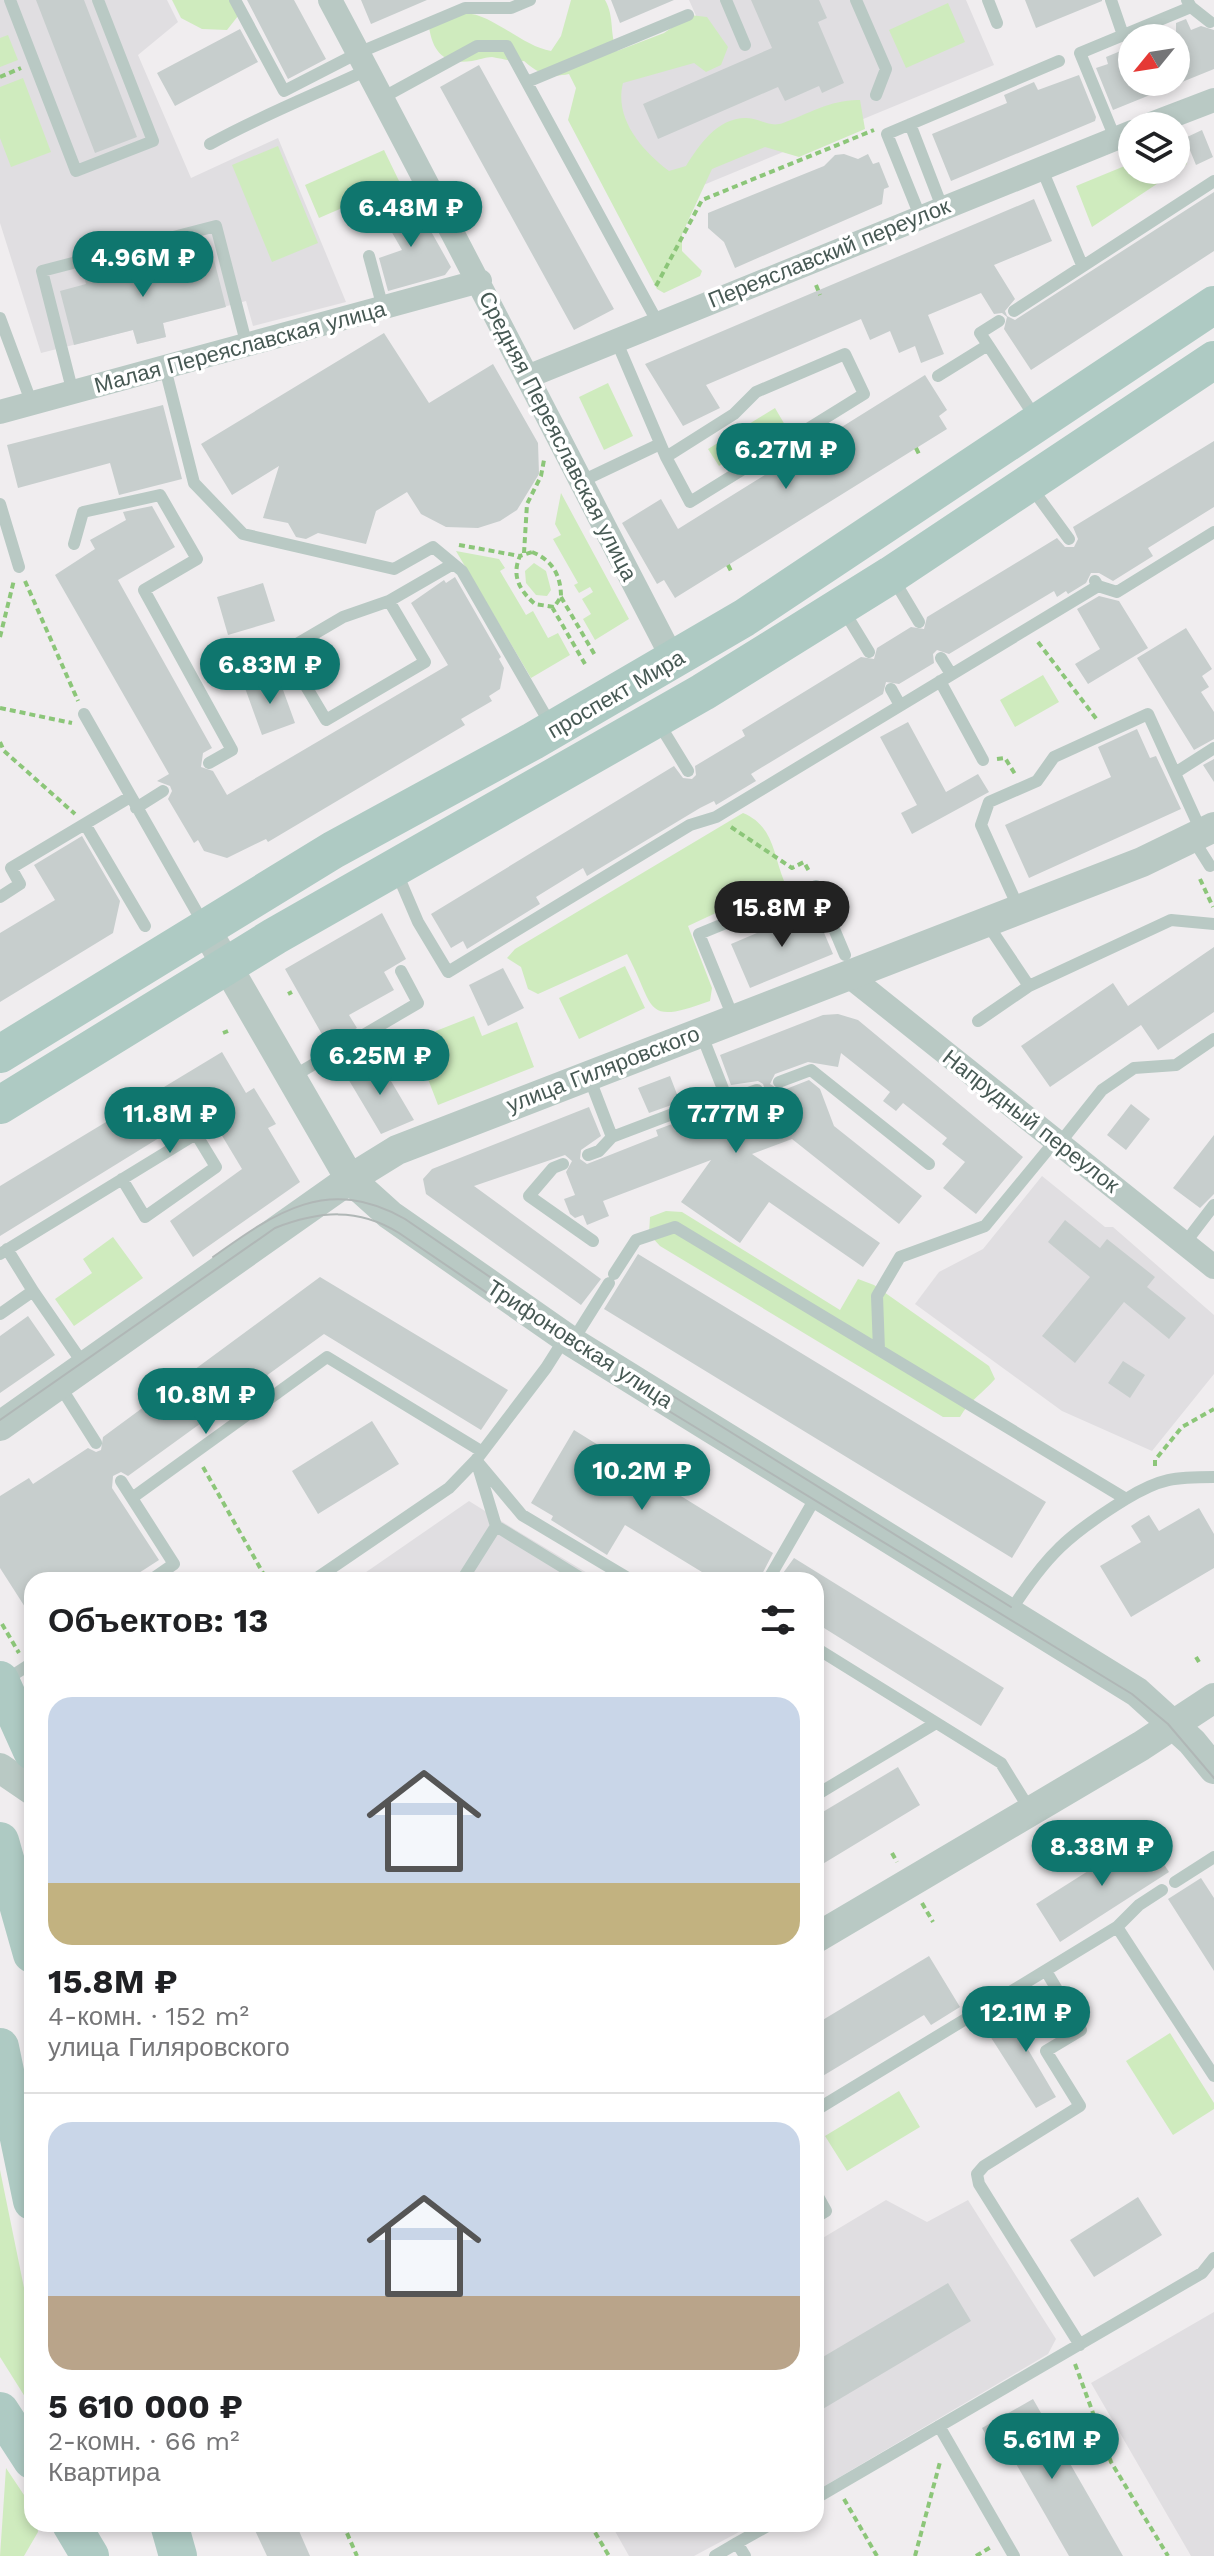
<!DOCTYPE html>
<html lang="ru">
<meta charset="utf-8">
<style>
:root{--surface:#fff;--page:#f6f6f6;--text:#202124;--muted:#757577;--line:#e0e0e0;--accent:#0f766e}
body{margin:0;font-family:"Work Sans",sans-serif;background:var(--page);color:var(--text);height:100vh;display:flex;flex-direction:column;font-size:30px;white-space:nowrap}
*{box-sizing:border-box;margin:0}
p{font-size:26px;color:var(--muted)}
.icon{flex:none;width:44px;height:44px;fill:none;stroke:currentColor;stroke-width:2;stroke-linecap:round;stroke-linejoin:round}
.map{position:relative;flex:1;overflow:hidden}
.sheet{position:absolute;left:24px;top:1572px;width:800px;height:960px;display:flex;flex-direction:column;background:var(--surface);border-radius:24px;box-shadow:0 4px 12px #0003}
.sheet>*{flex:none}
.needle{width:52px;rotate:240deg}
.controls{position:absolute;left:1118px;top:24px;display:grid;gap:16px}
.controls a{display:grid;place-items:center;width:72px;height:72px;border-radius:50%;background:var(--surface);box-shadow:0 4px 12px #0003;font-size:40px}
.price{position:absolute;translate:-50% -68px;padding:0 18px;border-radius:28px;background:var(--accent);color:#fff;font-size:26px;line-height:52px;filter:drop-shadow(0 2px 4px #0008)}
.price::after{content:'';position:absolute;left:50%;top:48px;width:24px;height:18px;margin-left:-12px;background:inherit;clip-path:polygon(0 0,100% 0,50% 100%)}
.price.current{background:#222;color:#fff}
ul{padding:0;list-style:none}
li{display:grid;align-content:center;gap:16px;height:424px;padding:0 24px}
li+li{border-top:2px solid var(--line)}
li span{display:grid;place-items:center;height:248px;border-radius:24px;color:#555}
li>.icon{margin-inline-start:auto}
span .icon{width:144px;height:144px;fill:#fffc;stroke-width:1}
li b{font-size:34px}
h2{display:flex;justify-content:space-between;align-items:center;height:96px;padding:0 24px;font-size:34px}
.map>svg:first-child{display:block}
.education{fill:#e0dee1}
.green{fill:#cfebbe}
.building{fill:#c7cecd}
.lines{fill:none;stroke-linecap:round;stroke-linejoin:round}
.path{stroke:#8cc679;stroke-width:4;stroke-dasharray:6 4;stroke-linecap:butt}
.service{stroke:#b9c9c4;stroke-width:12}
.minor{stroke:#b9c9c4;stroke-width:24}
.tertiary{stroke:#b9c9c4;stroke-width:30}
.primary{stroke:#aecac3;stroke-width:38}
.tram{stroke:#b0b7b6;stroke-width:2}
.primary-bridge{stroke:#aecac3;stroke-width:38}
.labels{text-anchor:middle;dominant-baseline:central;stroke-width:7;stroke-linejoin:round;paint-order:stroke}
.street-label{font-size:22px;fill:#475954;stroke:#fff}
</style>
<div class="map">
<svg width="1214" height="2556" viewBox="0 0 1214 2556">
<rect width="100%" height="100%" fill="#f0edef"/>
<path class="education" d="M0,0h167l11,22 -40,33 53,123 87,-40 68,164 -93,24 -7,-25 -83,22 3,14 -29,7 -4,-14 -92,23 -41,-130z
M689,0h277l28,65 -339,140 -55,-133 102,-43z
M1042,1176l63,51h8l101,88v59l-62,77 -90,-40 -147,-107 24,-32 44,-23z
M469,1501l45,28 85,51h-238l-2,-3z
M886,2200l41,22 41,-22 88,139 -8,15 -232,137v-249z
M1214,2312v244h-23l-100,-173z
M611,2524h143l-60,32h-65z"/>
<path class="green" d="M172,0h58l8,16 -11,14 -25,-1 -21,-11z
M571,0h34c10,18 4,33 12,51l47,-18 26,-18 17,2 21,30 -7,18 -15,7 -12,-9 -71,20c-9,35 18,67 46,88l17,-5c13,-21 32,-49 61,-48 12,0 22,10 36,5 25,-9 49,-24 77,-23l5,29 -66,28 -34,-10 -53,22 -30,65v17l20,20 -2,5 -36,17 -7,-4 -89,-169 8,-32 -7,-14c-20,4 -30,0 -45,-13 -13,1 -20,-2 -32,-4 -6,0 -14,3 -20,4 -27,4 -39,-8 -43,-34 9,-4 19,-11 29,-13 28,-7 62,32 93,37l10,-15z
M948,3l17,39 -59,26 -17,-38z
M8,35l10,25 -18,7v-29z
M23,78l28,74 -40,15 -11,-29v-51z
M1179,145l8,19 -95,63 -16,-41 56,-23v7h44z
M278,146l40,97 -46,19 -40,-97z
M384,150l16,33 -81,35 -14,-33z
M608,383l25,53 -29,14 -25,-53z
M775,408l10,17 -66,41 -11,-17z
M561,493l68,126 -34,21 -12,-21 8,-5 -9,-15 11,-7 -3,-5 -11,6 -5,-8 4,-2 -25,-44 8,-4 -6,-11z
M456,551l43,8 6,9 -5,3 26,44 7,-4 15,27 10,-5 12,22 -39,23z
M534,563l12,8 5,19 -4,6 -11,-1 -10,-12 -1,-12z
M1043,675l16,27 -44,25 -15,-27z
M743,813c31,13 30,41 41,68l-96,45 24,62 -2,13c-68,25 -54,7 -83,-47l-89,40 -10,-5 -7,-22 -14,-9 8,-9z
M625,966l20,42 -66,31 -20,-41z
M474,1016l8,20 35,-14 17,45 -96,38 -25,-65z
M666,1211l16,1 158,98 18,-31 16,6 115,81 6,13c-12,14 -26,22 -35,38h-17l-283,-171 -11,-12 1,-17z
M113,1237l30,41 -69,48 -19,-27 37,-26 -9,-14z
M1170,2033l44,70v6l-41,26 -47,-74z
M899,2091l21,36 -73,44 -22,-35z
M0,2170l32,157v81l-32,-51z
M6,2468l26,39v17h5l1,8 -14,24h-24z"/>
<path class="building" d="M36,0h48l53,137 -42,16z
M247,0h47l32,59 -38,20z
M361,0h66l-56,24z
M611,0h63l-54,23z
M751,0h68l8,18 -9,4 26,61 -22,10 -3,-7 -34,15 -7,-14 -120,52 -15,-35 129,-56z
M1025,0h77v1l-66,27z
M1186,19l5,11 10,-4 13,4v39l-101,41 -17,-42 12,-4 -2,-7 17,-7 2,7 7,-3v28h44v-59z
M240,29l18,33 -83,44 -18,-33z
M479,65l135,244 -40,21 -134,-243z
M1079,75l17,42 -1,4 -144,60 -19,-47 75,-31 -3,-8 30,-13 4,8z
M1202,130l11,27 -17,8 -11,-27z
M844,154l14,5 10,-5 5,10 6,-2 10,25 -5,2 -2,15 -147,64 -11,-26 -16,-14v-15l116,-47 11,-11z
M1214,192v59l-183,119 -27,-41 3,-12 -5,-4 -8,1 -13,-21 -53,22 16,39 -23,9 -6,-17 -16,7 -9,-22 -20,9 -9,-21 -155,66 14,23 -37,18 -38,-62 389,-165 18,42 -58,24 21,34 -10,12 2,5 8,4z
M414,201l37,66 -6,8 -57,16 -9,-33 23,-8 -23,-40z
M212,252l14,55 -63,16 3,14 -29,7 -4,-14 -59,15 -14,-54 26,-7 -1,-4 99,-26 1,4z
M384,333l45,70 64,-39 45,79 1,31 -22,36 -17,11 -22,7 -32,-1 -25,-13 -14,-22 -31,19 -10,33 -48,-11 -12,6 -10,-2 -8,-14 -25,-5 16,-52 -47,29 -31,-51z
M925,375l22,35 -8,6 8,13 -272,169 -11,-18 -7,4 -35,-61 39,-24 17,30z
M163,405l19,74 -63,16 -9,-32 -92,25 -11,-43z
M1214,441v66l-66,41 5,8 -40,25 -14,-8h-8l-5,10 -18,11 -2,-3 -9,6 -3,-6 -105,63 -12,-4 -4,4 1,9 -35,21 -13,-2 -3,12 -132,80 5,7 -40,24 -2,-4 -14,7 -113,68 -4,-8 -47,29 4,7 -73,45 -4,-8 -12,7 -20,-34 243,-148 9,12 9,1 4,-4 -1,-9 50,-30 -3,-6 119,-73 13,2 3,-11 34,-21 13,2 3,-12 130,-79 8,9h9l4,-8 -5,-12z
M152,506l23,41 -57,33 94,168 -9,5 -2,14 12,4 14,24 221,-130 -37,-62 33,-23 2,3 9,-6 46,80 -2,2 5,9 -4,21 -11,7 3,5 -31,18 4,6 -197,117 -2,-3 -39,19 -23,-7 -6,-11 -4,3 -26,-44 4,-8 -2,-5 -13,-5 12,-7 -114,-199 40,-26 -5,-9 36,-20 -3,-8z
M263,583l12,38 -47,14 -11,-38z
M1099,596l20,5 29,47 -60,36 -13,-20 25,-15 -23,-40z
M1186,628l26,41 -10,7 7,11 -8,5 13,20v27l-20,11 -57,-92z
M278,676l17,47 -33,12 -17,-47z
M908,722l38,70 32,-18 11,18 -77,42 -11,-21 16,-8 -37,-68z
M1137,729l13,29 6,-2 25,53 -152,69 -24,-53 106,-48 -13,-30z
M1214,759v23l-11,-17z
M82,836l38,65 -7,32 -113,69v-69l55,-33 -21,-35z
M814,909l19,45 -83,34 -19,-44z
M382,913l24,46 -22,13 10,18 -45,25 8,13 -29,17 -43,-76z
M1214,947v65l-56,38 -17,-25 -91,62 -29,-41 92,-63 15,23z
M503,968l21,40 -36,18 -19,-41z
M838,1014l20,6 165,137 -47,57 -33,-26 22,-26 -23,-18 5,-6 -44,-35 -7,8 -13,-10 7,-9 -49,-39 -3,14 -30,-5 -33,12 -5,10 11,7 28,-11 11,9 14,37 88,70 -23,28 -107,-85 -40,15 128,89 -17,24 -94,-65 -29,41 -59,-41 30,-42 -108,41 6,15 -22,9 -4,-10 -8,3 -5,-4 -6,-15 11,-4 -9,-23 6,-11 -7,-6 -91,31 127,93 -20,26 -155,-111 -3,-15 9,-10 157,-62 12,29 -20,14 -1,9 7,5 71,-28 -2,-6 32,-12 3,7 69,-27 6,-6 -3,-8 -5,-3 -27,4 -11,-30 103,-40z
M222,1052l24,41 8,-5 22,36 -8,4 32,54 -107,75 -23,-36 72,-52 -36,-60 -206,127v-50z
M378,1059l36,61 -33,14 -34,-57z
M670,1076l10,26 -31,11 -11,-25z
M1131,1104l19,15 -24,31 -19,-15z
M1214,1135v59l-14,14 -27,-20z
M1065,1220l35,28 7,-9 48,38 -8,10 39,31 -17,21 -45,-37 -49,61 -33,-27 48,-59 -42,-35z
M638,1254l408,248 -34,56 -408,-249z
M320,1277l188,113 -27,40 -157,-96 -196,142 -7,-4 -8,4 -1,12 47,72 -31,20h-96v38l-32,-50v-72l29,-18 4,6 55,-36 8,4 5,-2 2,-13z
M28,1316l27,39 -55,38v-57z
M1123,1361l22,14 -15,23 -22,-15z
M372,1421l27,43 -81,50 -26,-43z
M574,1430l71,44 9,-4 14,2 8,11v10l97,60 -14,27h-44l-90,-55 -18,30 -56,-35 2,-4 -22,-13z
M1199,1508l15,26v34l-83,49 -31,-51 41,-24 -10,-16 9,-6 9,-5 10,16z
M794,1558l210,130 -23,38 -165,-103v-43h-38z
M898,1767l22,38 -104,63v-52z
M1145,1835l24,37 -109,70 -24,-38z
M1201,1878l13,20v73l-46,-72z
M929,1956l31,51 -29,18 -7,-10 -108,65v-56z
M1042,2004l11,19 -30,18 33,56 -20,11 -46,-72z
M1138,2197l24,38 -68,42 -24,-37z
M948,2283l23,38 -155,92v-52z
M1033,2399l90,157h-54l-58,-101 -10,6 -19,-33z
M252,2524h44l14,32h-43z"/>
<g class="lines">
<path class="path" d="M0,77l21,-9
M816,285l4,10
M656,286l46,-86 172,-70
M916,448l4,8
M459,545l61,11
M532,552c20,8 29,23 29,45l-7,10 -19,-3c-15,-13 -24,-28 -15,-48z
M524,553l3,-49 14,-28 3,-16
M728,565l4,8
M25,581l53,120
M561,597l35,60
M552,607l33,57
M0,637l14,-57
M1038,642l60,79
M0,708l72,15
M0,742l4,9 71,63
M997,759l8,-1 10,16
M731,827l61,41 12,-6 6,11
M1200,879l13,28
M288,994l4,-2
M223,1033l5,-2
M111,1099l9,15
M1155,1466v-6l27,-33 32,-18
M203,1467l64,113
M668,1472l12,-22
M2,1624l17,29
M1196,1657l3,5
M892,1853l5,9
M922,1903l11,19
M1075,2364l36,98 57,94
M844,2499l33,57
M343,2524l14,32
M590,2524l19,32
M915,2556l25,-94
M976,2556l15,-9"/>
<path class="service" d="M10,0l66,171 77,-30 -55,-141
M235,0l49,91 74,-38 107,-45h46l19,-8
M726,0l19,45
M856,0l30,69 -10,26
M988,0l9,23
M1111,0l12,35
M1191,7l19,15
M527,82l161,-67
M382,98l95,-52h30l151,277
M910,124l32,83
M1115,138l-35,-85 111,-46 -4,-7
M210,144c50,-28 104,-49 157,-74
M1041,167l41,98
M920,216l-33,-82 172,-73
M369,256l14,52
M1014,311l200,-130
M0,318l32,86
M616,340l50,117 68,-43 22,-22 89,-38 19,40 -174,108 -24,-45
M988,345l-8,-12 19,-12
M165,368l29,115 49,51 151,35 39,-22 29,24 90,156
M938,376l50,-31 47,72
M73,393l-31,-122 174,-45 31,120
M580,482l80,-38
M1031,487l38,52
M0,504l19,63
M74,544l9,-32 77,-17 37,64 -53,31 88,160 -23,13
M894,580l25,42
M1095,581l3,5 19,6 97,-60
M389,601l36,61 -99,58 -41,-69 58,-34 46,-16 64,-37
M844,611l25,41
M941,658l10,16
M940,681l43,79
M891,689l9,16
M84,714l119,209
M658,722l30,49
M1175,773l39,-25
M136,808l27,-17
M85,824l60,102
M1193,839l17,27
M397,873l21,49 30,50 242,-147 26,-8 382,-231
M0,897l20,-13 -9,-16 119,-71
M1019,909l-38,-84 8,-23 48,-21 17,-24 94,-43 54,119
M986,922l43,64
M733,1017l-34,-83 117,-48 29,69
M978,1021l51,-35 142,-66 43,4
M292,1077l126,-74 -17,-32
M589,1077l23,60 113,-43 -24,-61
M779,1082l32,-12 118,94
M725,1094l18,1 14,-5
M1059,1144l43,-54 32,-22 42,-3 38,-26
M588,1155l11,-4 13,-14
M563,1164l-10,4 -24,28 64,45
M1185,1243l29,-38
M7,1249l26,42
M0,1254l196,-120 20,33 -71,50 -23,-38
M614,1274l22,-34 39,-13 451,272c34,-21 49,-22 88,-22
M0,1314l33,-23 51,74
M572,1342l37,-59
M879,1350l-2,-54 23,-39 85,-31 70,-85
M60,1386l36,57
M121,1481l53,83 -23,16
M132,1498l195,-141 154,94
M314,1580l135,-92 27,-28 70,-92 19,-30
M462,1580l34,-54
M584,1580l-88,-54 -20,-66 46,55 109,65
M768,1580l49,-85
M1010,1612c36,-57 59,-78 116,-113
M816,1648l185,115 29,47
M4,1681l28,-18
M816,1795l120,-72
M1175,1882l39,-25
M1117,1927l22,-22 23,-15
M1046,1971l35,59 -35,21 34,55 -96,60 -7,8 2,10 101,161
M816,2110l301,-183 97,149
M816,2193l10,18 -10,6
M939,2426l75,130
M816,2498l386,-225 12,-15
M715,2556l22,-13
M745,2556l-8,-13 34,-19"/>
<path class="minor" d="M330,0c117,219 229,440 344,661
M1146,126l68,-26
M527,377l605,-245
M0,412l480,-131
M848,975l366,292"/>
<path class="tertiary" d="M205,928l145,251 40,36 182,127 565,350 55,50 22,27
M0,1426l350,-247 47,-29 745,-288 72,-35
M0,1768l32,22
M816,1938l325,-192 73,-48"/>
<path class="primary" d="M0,1054l333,-204 200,-109 211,-123 470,-313
M0,1105l275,-169 428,-244 188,-117 323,-215
M0,1680l32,71
M0,2047l32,154
M0,2411l32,49
M71,2524l19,32
M169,2524l9,32"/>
<path class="tram" d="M213,1257c63,-45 115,-82 192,-38l170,116 436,272
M0,1420l275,-192c44,-17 83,-21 124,5l188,128 545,333 36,30 46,54"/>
<path class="primary-bridge" d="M0,1841l32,113"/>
</g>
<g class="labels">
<g class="street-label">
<text transform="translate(829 253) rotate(-22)">Переяславский переулок</text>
<text transform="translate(240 347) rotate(-15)">Малая Переяславская улица</text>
<text transform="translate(558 436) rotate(63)">Средняя Переяславская улица</text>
<text transform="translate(616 694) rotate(-30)">проспект Мира</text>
<text transform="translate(603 1069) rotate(-21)">улица Гиляровского</text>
<text transform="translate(1031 1121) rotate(38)">Напрудный переулок</text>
<text transform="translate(580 1344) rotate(33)">Трифоновская улица</text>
</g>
</g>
</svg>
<div class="controls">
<a><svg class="needle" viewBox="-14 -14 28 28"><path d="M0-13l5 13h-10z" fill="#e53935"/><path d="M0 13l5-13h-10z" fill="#757577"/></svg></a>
<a><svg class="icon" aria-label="layers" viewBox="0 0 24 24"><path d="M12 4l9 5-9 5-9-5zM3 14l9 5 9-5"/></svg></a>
</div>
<b class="price" style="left:411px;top:249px">6.48M ₽</b>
<b class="price" style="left:143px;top:299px">4.96M ₽</b>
<b class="price" style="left:786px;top:491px">6.27M ₽</b>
<b class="price" style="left:270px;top:706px">6.83M ₽</b>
<b class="price current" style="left:782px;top:949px">15.8M ₽</b>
<b class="price" style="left:380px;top:1097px">6.25M ₽</b>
<b class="price" style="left:170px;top:1155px">11.8M ₽</b>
<b class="price" style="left:736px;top:1155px">7.77M ₽</b>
<b class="price" style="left:206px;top:1436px">10.8M ₽</b>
<b class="price" style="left:642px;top:1512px">10.2M ₽</b>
<b class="price" style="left:1102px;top:1888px">8.38M ₽</b>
<b class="price" style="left:1026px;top:2054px">12.1M ₽</b>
<b class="price" style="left:1052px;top:2481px">5.61M ₽</b>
<section class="sheet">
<h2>Объектов: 13<svg class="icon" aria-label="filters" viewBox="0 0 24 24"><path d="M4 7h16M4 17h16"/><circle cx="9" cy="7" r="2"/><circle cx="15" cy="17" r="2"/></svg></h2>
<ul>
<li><span style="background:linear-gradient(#c9d6e8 75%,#c2b280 0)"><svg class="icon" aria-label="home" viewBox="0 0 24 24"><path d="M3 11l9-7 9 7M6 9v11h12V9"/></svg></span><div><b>15.8M ₽</b><p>4-комн. · 152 m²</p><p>улица Гиляровского</p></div></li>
<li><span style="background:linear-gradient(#c9d6e8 70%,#b9a48a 0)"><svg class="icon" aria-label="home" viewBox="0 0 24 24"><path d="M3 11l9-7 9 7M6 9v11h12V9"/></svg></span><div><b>5 610 000 ₽</b><p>2-комн. · 66 m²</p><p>Квартира</p></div></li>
</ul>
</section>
</div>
